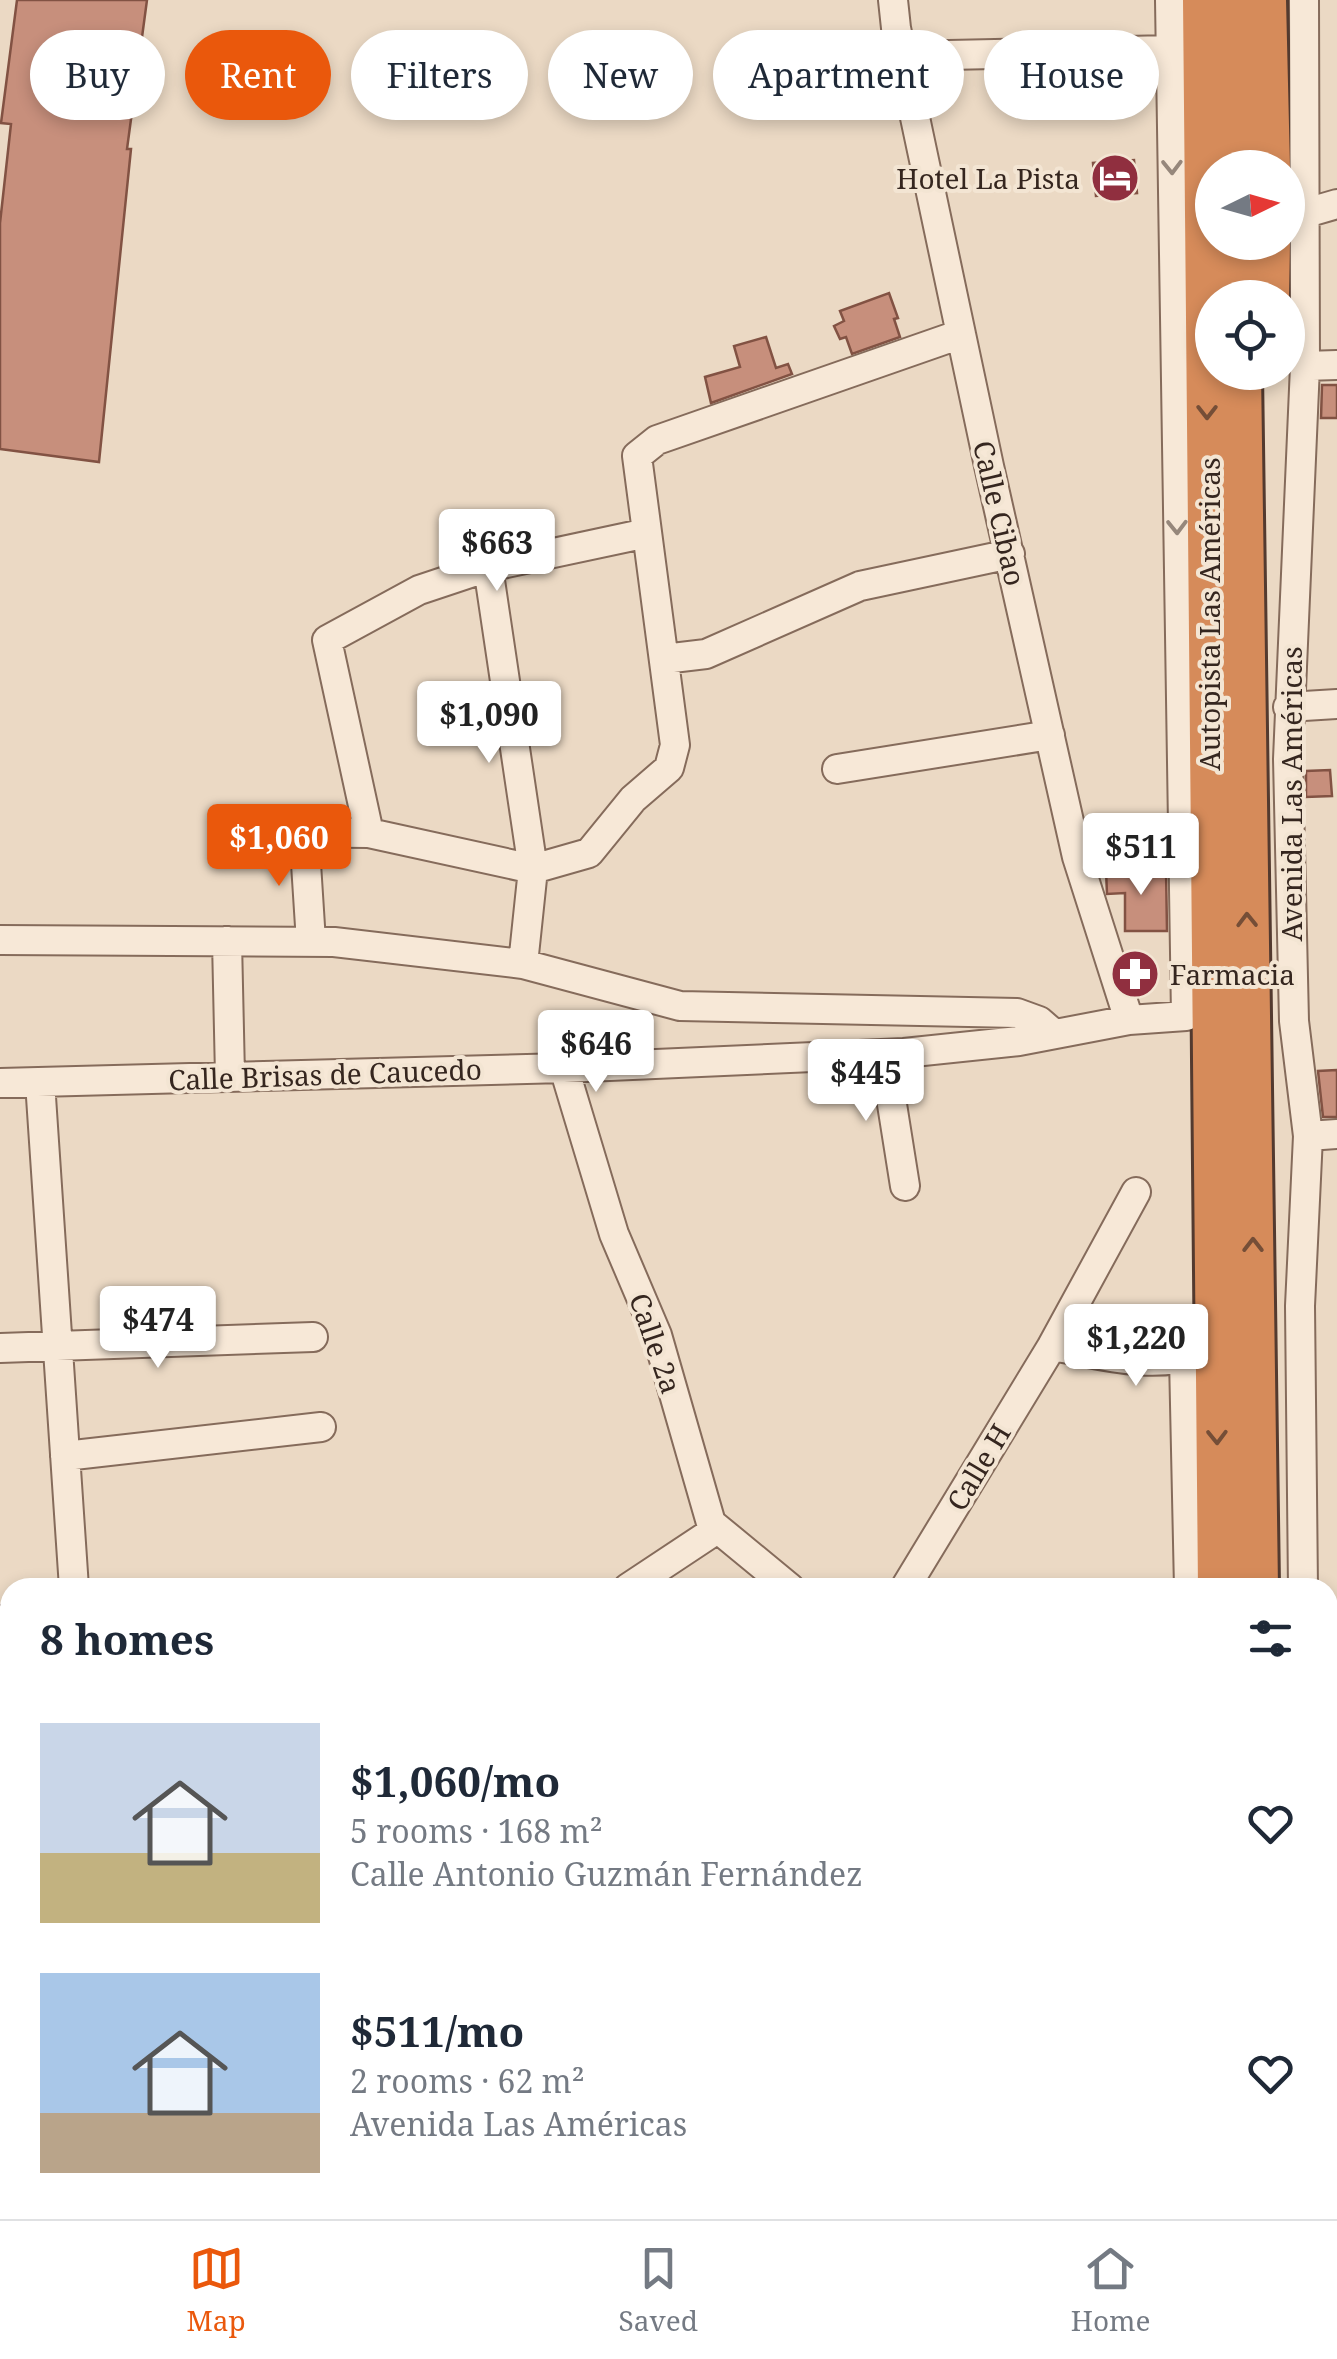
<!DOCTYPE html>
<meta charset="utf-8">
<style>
:root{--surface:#fff;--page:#f6f6f7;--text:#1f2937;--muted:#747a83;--line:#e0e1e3;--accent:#ea580c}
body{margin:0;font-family:"Noto Serif",serif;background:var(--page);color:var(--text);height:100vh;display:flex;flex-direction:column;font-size:38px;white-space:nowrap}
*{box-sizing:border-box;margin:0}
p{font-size:32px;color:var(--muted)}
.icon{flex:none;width:55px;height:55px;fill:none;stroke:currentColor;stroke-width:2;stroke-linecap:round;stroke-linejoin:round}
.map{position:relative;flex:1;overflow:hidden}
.details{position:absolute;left:0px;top:1578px;width:1338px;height:642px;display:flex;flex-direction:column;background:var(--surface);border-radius:30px 30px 0 0;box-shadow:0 5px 15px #0003}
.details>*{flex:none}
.top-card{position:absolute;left:30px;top:30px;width:1278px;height:90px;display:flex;gap:20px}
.needle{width:65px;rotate:85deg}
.fabs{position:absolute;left:1195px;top:150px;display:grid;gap:20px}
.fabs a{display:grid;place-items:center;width:110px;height:110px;border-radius:50%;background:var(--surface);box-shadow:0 5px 15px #0003;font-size:50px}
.price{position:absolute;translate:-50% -85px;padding:0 22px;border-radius:10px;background:#fff;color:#222;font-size:32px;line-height:65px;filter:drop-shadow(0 2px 5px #0008)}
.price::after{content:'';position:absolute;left:50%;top:60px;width:30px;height:22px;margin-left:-15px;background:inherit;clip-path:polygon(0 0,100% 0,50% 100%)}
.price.current{background:var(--accent);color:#fff}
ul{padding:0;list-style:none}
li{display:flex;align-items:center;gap:30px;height:250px;padding:0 40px}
li span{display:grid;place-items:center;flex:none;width:280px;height:200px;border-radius:0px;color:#555}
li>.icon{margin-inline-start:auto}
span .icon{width:120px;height:120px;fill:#fffc;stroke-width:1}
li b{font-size:42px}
h2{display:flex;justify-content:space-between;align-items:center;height:120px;padding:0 40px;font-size:42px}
.tag{padding:0 35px;border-radius:45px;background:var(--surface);box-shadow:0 5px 15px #0003;font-size:35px;line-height:90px}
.tag.current{background:var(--accent);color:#fff}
.menu{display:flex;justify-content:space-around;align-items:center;height:140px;border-top:2px solid var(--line);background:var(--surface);font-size:28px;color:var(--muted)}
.menu a{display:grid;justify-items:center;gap:5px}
.menu .current{color:var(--accent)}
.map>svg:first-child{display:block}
.building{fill:#c78f7c;stroke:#825243;stroke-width:2.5}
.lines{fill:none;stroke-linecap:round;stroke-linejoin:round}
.minor-casing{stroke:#856b5b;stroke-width:32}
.highway-casing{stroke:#533a2f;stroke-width:48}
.minor{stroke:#f7e8d7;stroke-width:28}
.highway{stroke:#d68b5a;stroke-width:42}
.oneway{stroke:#96877b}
.oneway2{stroke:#754e37}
.labels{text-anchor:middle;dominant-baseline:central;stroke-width:8;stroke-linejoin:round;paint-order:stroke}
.poi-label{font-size:28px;fill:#35261f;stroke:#f3e5d3;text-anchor:end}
.street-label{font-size:28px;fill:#35261f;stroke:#f3e5d3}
</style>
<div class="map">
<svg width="1337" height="2219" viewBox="0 0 1337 2219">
<rect width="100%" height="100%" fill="#ebd9c4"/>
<path class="building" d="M17,0h130l-20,149h4l-32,313 -99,-13v-226l11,-99 -10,-1z
M1134,160l3,33 -41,3 -3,-33z
M889,293l9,25 -4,1 6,18 -48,17 -6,-17 -6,2 -6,-13 10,-5 -4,-10z
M766,337l10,31 12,-4 4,10 -81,29 -6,-26 35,-10 -6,-21z
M1322,385h15v33h-16z
M1330,770l2,26 -26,1v-26z
M1166,869l1,62h-42v-38l-18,1 -1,-24z
M1337,1070v47h-14l-5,-46z"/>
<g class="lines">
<g class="minor-casing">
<path id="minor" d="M893,0l3,28 93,438 88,391 52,163
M902,56l268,-6
M1306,213l31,-9
M1305,366l32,-1
M488,567l45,302 -10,95
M664,659l42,-5 154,-68 150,-32
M1288,707l49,-3
M837,769l213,-34
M250,832l119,1 164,36 56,-16 44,-54 36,-31 6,-23 -38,-289 20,-16 304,-106
M304,832l7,110
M369,833l-42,-193 92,-50 69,-23 159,-34
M0,940l334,2 189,22 157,42 337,7 22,8 14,12
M227,941l3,135
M884,1054l21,132
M564,1068l50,166 43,101 54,188 79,65
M40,1082l34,506
M0,1083l564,-15 340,-15 115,-12 110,-21 57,-4 -16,-1016
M1308,1136l29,-2
M1052,1346c47,8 98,24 146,8
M0,1348l313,-11
M1184,1358l5,230
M65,1456l256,-29
M628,1588l89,-59
M905,1588l147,-242 84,-154
M1303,1588l-3,-282 8,-170 -14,-115 -6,-262 17,-393 -1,-366
M0,1620l10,-1
M1328,1642l9,-6
M0,1763l10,21
M1328,1875l9,-1
M0,1979l10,-4
M1328,2041l9,-1
M0,2099l10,-4
M148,2210l3,9
M341,2210l4,9
M1193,2210v9
M1318,2210l1,9
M440,2219l10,-9
M782,2219l3,-9"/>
</g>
<g class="highway-casing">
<path id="highway" d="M1204,0l15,1588
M1233,0l3,168
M1265,0l4,168
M1237,242l1,56
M1268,298l1,-56
M1240,372l17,1216
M1231,2210v9
M1267,2210v9"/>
</g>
<use href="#minor" class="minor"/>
<use href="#highway" class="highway"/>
</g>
<defs><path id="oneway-chevron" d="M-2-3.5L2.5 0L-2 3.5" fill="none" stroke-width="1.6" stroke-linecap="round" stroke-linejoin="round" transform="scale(2.5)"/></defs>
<g class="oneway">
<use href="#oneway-chevron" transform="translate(1172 167) rotate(89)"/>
<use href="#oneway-chevron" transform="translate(1177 527) rotate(89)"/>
</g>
<g class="oneway2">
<use href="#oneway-chevron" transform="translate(1207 412) rotate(90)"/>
<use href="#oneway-chevron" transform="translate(1247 920) rotate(-91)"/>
<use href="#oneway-chevron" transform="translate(1253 1245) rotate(-90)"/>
<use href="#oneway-chevron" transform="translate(1217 1437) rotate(89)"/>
</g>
<defs>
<g id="hotel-disc" transform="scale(2.5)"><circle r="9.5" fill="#902f3f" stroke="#f3e5d3"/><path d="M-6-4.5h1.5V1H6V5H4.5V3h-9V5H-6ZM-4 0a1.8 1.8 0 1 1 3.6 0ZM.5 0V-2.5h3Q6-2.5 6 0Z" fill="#fff"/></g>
<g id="pharmacy-disc" transform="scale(2.5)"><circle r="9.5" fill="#902f3f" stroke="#f3e5d3"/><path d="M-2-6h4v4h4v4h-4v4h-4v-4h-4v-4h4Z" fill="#fff"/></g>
</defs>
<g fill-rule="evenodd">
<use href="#hotel-disc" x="1115" y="178"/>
<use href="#pharmacy-disc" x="1135" y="974"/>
</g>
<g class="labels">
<g class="poi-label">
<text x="1080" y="178">Hotel La Pista</text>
<text x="1170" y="974" text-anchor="start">Farmacia</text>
</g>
<g class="street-label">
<text transform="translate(1000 513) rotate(77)">Calle Cibao</text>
<text transform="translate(1209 614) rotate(-90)">Autopista Las Américas</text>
<text transform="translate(1291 794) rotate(-90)">Avenida Las Américas</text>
<text transform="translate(325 1074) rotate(-2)">Calle Brisas de Caucedo</text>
<text transform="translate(656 1343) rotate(71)">Calle 2a</text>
<text transform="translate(978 1467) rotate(-59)">Calle H</text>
</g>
</g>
</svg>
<div class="fabs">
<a><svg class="needle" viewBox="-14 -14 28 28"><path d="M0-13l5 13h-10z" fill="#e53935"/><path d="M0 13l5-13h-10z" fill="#747a83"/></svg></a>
<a><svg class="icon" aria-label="locate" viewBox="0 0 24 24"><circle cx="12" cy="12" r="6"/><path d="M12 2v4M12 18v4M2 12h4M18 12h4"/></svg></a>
</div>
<b class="price" style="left:497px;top:594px">$663</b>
<b class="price" style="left:489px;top:766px">$1,090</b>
<b class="price current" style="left:279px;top:889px">$1,060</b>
<b class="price" style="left:1141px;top:898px">$511</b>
<b class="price" style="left:596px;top:1095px">$646</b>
<b class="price" style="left:866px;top:1124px">$445</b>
<b class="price" style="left:158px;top:1371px">$474</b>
<b class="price" style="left:1136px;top:1389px">$1,220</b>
<div class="top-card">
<a class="tag">Buy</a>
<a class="tag current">Rent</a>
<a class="tag">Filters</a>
<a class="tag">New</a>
<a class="tag">Apartment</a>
<a class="tag">House</a>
</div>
<section class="details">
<h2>8 homes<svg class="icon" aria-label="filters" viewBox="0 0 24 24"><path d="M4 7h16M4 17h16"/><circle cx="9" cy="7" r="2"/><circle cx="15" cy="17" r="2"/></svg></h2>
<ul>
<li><span style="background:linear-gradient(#c9d6e8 65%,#c2b280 0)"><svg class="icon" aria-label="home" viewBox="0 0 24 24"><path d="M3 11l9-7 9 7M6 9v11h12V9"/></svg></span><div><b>$1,060/mo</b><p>5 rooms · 168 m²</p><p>Calle Antonio Guzmán Fernández</p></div><svg class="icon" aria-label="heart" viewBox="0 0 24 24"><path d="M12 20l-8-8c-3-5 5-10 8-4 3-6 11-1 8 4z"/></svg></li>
<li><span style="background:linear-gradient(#a9c7e8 70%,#b9a48a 0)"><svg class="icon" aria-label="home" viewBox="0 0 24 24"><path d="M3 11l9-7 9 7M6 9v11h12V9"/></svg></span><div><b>$511/mo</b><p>2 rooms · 62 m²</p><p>Avenida Las Américas</p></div><svg class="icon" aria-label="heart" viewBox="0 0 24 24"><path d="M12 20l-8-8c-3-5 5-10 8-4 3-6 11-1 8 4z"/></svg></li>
</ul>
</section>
</div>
<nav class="menu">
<a class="current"><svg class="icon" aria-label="map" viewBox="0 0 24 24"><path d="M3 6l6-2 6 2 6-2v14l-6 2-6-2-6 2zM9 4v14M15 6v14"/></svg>Map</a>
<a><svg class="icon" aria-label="saved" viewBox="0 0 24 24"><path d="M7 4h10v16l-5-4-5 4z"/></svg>Saved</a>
<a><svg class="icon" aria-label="home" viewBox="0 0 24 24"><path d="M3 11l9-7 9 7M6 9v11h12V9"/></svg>Home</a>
</nav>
